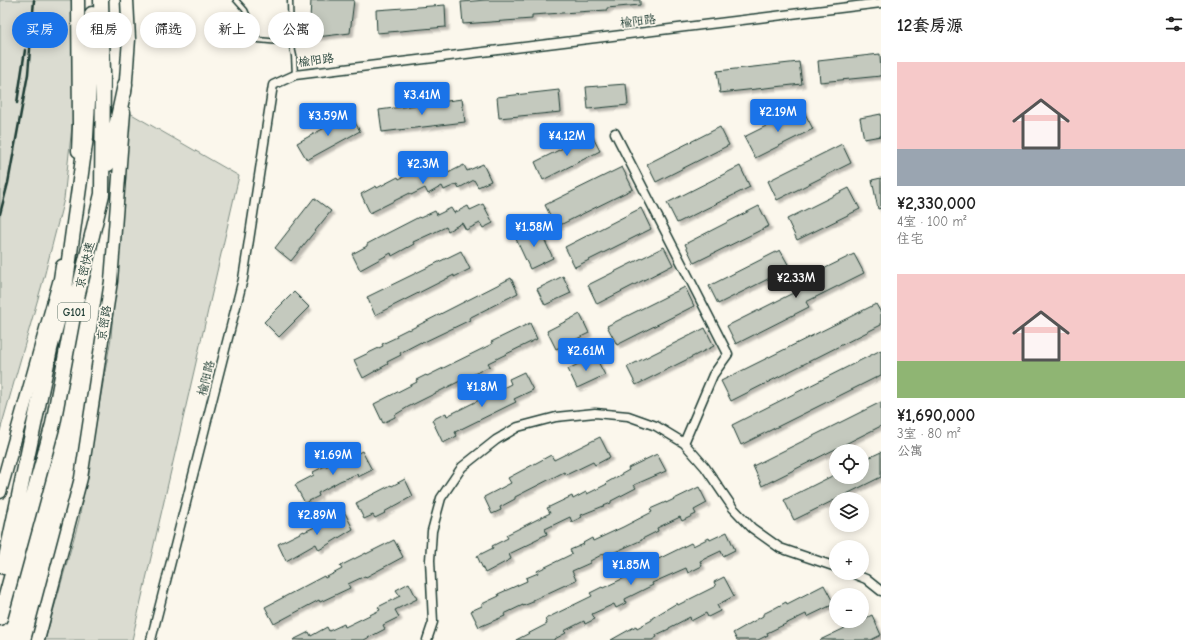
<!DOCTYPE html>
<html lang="zh">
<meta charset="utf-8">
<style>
:root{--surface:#fff;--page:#f6f6f6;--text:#222;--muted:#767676;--accent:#1a73e8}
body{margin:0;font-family:"Comic Neue","LXGW WenKai TC",sans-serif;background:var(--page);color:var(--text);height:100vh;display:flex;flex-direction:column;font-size:15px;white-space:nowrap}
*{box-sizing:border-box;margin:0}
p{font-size:13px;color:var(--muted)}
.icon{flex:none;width:22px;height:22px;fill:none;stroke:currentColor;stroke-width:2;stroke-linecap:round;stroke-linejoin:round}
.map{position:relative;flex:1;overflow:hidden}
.sheet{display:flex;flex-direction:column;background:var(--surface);width:320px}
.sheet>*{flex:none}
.banner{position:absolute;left:12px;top:12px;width:380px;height:36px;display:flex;gap:8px}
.buttons{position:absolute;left:829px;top:444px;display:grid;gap:8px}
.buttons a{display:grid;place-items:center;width:40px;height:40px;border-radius:50%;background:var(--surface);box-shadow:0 2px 10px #0003;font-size:20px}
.price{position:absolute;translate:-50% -34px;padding:0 9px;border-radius:4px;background:var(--accent);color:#fff;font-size:13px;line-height:26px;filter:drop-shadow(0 1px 2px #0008)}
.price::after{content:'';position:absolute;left:50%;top:24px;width:12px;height:9px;margin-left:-6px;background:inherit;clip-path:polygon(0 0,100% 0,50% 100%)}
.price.selected{background:#222;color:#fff}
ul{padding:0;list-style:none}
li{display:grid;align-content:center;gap:8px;height:212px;padding:0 16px}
li span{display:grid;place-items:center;height:124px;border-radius:0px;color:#555}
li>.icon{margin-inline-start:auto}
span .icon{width:72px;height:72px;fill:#fffc;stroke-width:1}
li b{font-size:17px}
h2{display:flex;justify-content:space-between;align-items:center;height:48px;padding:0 16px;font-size:17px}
.chip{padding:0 14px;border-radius:18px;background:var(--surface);box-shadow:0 2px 10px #0003;font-size:14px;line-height:36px}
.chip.selected{background:var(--accent);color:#fff}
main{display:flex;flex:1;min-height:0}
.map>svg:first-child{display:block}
.green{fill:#dbdcd1;stroke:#7d8c82}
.building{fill:#c4c9be;stroke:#1f3d34;filter:url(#shadow)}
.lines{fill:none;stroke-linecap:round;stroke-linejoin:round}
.service-casing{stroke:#1f3d34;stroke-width:7}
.minor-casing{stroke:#1f3d34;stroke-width:11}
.secondary-casing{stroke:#1f3d34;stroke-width:15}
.trunk-casing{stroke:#1f3d34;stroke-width:17}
.service{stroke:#fbf7ec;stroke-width:4}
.minor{stroke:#fbf7ec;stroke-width:8}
.secondary{stroke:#fbf7ec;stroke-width:12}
.trunk{stroke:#fbf7ec;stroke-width:14}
.rail{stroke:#1f3d34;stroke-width:2.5}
.labels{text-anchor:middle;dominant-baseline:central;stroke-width:3.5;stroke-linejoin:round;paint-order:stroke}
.shield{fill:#fbf7ec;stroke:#61756b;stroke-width:1}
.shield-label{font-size:11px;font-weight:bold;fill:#1f3d34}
.street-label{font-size:12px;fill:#1f3d34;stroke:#fbf7ec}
</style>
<main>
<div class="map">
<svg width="881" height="640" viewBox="0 0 881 640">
<defs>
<filter id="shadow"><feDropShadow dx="3" dy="3" stdDeviation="1" flood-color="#0004"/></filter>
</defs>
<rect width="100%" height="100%" fill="#fbf7ec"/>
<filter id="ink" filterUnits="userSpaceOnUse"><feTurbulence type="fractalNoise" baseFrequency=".025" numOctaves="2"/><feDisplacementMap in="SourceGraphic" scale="8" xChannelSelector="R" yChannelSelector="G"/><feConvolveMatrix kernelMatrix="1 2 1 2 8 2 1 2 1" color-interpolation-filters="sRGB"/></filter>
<g filter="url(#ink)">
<path class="green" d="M0,0h79l-6,117 -9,82 -21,82 -43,150z
M128,112l111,64 -107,464h-87l34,-120 32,-182z"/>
<path class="building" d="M311,0h43l-4,33 -41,5z
M486,0h154v5l-33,3v2l-75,5v4l-69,5 -2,-22z
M445,5l1,22 -69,6 -1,-23z
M880,54l1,22 -61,6 -2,-21z
M799,62l3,22 -82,9 -3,-22z
M626,84l2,21 -40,4 -2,-22z
M559,90l2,22 -62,6 -2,-21z
M462,99l3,23 -83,10 -3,-22z
M802,108l11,21 -58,29 -11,-21z
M350,114l10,17 -53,29 -10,-17z
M881,114v22l-17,3 -4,-21z
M720,127l9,18 -73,37 -9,-18z
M591,134l9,17 -57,29 -8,-18z
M842,144l9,19 -74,37 -9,-19z
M483,164l8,17 -13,6 -4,-7 -15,8 -2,-4 -13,6 -2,-4 -14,8 -3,-6 -14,7 -1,-2 -40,20 -9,-19 15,-8 1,2 21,-11 1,2 14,-7 2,4 15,-7 3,6 13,-6 2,4 16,-8 3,6z
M740,166l10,21 -73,36 -10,-20z
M622,167l11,22 -77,38 -11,-22z
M881,178v30l-3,1 -6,-29z
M849,188l11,21 -63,31 -10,-21z
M314,198l17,13 -40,50 -16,-13z
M483,204l10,19 -10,5 -3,-5 -14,7 -4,-7 -14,8 -2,-4 -33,15 1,2 -22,12 -1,-3 -31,17 -8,-16 15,-8v-2l15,-8 37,-19 1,1 15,-7 2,4 14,-7 3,5 14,-7 2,4z
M759,206l10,20 -75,37 -9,-19z
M641,208l10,21 -76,38 -10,-20z
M539,228l14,30 -23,11 -14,-30z
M664,247l9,18 -76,39 -9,-19z
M780,250l10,18 -72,36 -9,-18z
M461,251l9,18 -16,8v-2l-79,40 -8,-18z
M854,254l10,19 -58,29 3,5 -73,37 -9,-18 82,-41 -4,-7z
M563,276l8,17 -26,12 -8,-16z
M511,278l7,15 -49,25 1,2 -48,23 -1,-1 -21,11 1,2 -14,7 1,2 -25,14 -9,-18 29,-14 -1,-2 15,-7 -1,-2 12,-6 1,1z
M685,287l9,19 -77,39 -10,-19z
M294,292l15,15 -30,30 -15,-15z
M876,304l5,9v12l-150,76 -10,-20z
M580,314l9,19 -33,16 -9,-18z
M530,323l7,16 -49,24 2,3 -82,41 -13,8v2l-12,6 -9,-19 43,-22 -1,-2 10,-5 1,1 65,-32 -1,-2z
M705,328l9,18 -78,39 -9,-18z
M881,350v25l-140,70 -9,-20z
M595,356l10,19 -28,13 -9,-19z
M524,372l9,18 -19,9 2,3 -61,30 2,4 -14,7 -11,-23 14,-7 1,3 64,-32 -2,-5z
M881,402v24l-119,60 -9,-20z
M600,437l10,20 -15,8 -2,-3 -27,13 -2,-3 -49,25v2l-15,8 1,3 -9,4 -8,-17 27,-14 -3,-5 43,-23 3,5z
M362,451l10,19 -14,7 -1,-3 -17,7 -22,12 1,3 -14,7 -10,-18 19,-10 -1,-3 12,-6v1l20,-10 1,2z
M881,452v25l-87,43 -10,-20 52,-26v3h26v-16z
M657,454l9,17 -32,14 2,3 -25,13v2l-30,12 1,2 -10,5 -2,-5 -25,12 2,5 -14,7 1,1 -25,12 2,5 -26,14 -8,-17 16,-8 -1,-2 16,-8 -2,-3 44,-22 -3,-5 25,-12 1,3 13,-7 1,2 20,-10 -1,-1 23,-13 -1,-2z
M405,479l8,17 -29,16 1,1 -10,5 -2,-3 -9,4 -8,-16 35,-18 1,1z
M699,487l8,16 -13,7 2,4 -14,7 -2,-4 -23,11 1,3 -16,8v1l-36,16 -1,-3 -15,8v2l-18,8 4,9 -43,20v2l-10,4v-1l-19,9 1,2 -26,11 -8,-16 11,-5v-2l17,-8 -1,-2 29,-13 -1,-3 12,-5 -1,-2 35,-17 -2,-4 14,-6 -1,-1 9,-5 1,3 30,-14 29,-15 -2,-3 16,-7v1z
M344,511l9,18 -34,21 -3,-6 -30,17 -8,-17 26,-13v1l15,-7z
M727,532l8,18 -12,6 -2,-5 -21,10 2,5 -14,7 -2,-5 -34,15 1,2 -28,14 1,4 -10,5 -2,-4 -22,10 3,5 -10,5 -1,-3 -20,10 2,2 -13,7h-37l31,-16 -2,-5 47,-23 -2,-3 12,-6 1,1 19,-9 11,-5 -1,-2 59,-29 2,3 16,-8 1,2z
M394,540l9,17 -37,20 -1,-1 -17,8 2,4 -30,14 -1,-2 -45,24 -9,-17 59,-31 1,2 17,-9 -2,-3 26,-13v1z
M724,577l10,19 -17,9 3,6 -12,6 -2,-4 -15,8 -1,-4 -21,11v1l-13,6 1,2 -5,3h-41l25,-14 1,2 15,-8v-2l25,-15 1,2 38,-19 -2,-4z
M409,583l8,16 -22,11 4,7 -16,8 2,4 -21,11h-71l16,-8 2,4 16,-9 2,4 15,-7 1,3 35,-17 -2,-3 22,-11 -4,-6z
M824,585l10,19 -27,13 -1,-3 -39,19 1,2 -10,5h-21l-4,-7 30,-17v-2l12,-6 11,-6 1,2z
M872,615l9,20 -10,5h-51z"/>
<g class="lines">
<g class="service-casing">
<path id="service" d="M236,0l9,10 13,30 33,3
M290,0l1,43 3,13 1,19"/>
</g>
<g class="minor-casing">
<path id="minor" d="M615,133l113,221 -15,21 -29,68
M851,573l15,6 15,12
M151,640l92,-361 30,-194 22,-10 586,-72
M427,640l6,-18 -3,-62 2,-29 9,-33 21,-31 34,-27 22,-13 38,-10 39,-4 33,3 28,10 28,17 21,24 28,41 19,20 28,20 56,19"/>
</g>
<g class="secondary-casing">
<path id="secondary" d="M78,0l1,126 -1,25
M125,93l4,-54 -2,-39
M0,492l60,-213 2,-13
M38,640l43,-162 30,-197 13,-169"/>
</g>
<g class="trunk-casing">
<path id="trunk" d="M108,164l17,-79
M4,567l46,-218 14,-53 22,-159 6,-107v-16
M0,618l53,-194 22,-118 27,-112 1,-121 -2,-73"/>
</g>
<use href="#service" class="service"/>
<use href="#minor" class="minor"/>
<use href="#secondary" class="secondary"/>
<use href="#trunk" class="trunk"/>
<path class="rail" d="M17,103l8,-53
M0,214l8,-31 20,-109 6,-74"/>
</g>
</g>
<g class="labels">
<rect class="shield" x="58" y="303" width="32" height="18" rx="3"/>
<g class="shield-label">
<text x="74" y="312">G101</text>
</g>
<g class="street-label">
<text transform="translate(638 21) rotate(-7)">榆阳路</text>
<text transform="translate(316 60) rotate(-7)">榆阳路</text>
<text transform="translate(85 265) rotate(-77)">京密快速</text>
<text transform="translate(104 323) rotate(-81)">京密路</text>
<text transform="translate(206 378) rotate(-76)">榆阳路</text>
</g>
</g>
</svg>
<div class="buttons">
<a><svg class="icon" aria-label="locate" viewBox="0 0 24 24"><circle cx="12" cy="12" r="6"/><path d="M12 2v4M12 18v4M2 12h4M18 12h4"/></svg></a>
<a><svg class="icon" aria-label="layers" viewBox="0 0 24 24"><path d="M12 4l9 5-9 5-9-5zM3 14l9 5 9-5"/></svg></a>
<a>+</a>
<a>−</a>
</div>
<b class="price" style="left:422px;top:116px">¥3.41M</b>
<b class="price" style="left:778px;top:133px">¥2.19M</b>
<b class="price" style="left:328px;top:137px">¥3.59M</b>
<b class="price" style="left:567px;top:157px">¥4.12M</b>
<b class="price" style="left:423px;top:185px">¥2.3M</b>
<b class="price" style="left:534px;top:248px">¥1.58M</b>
<b class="price selected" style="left:796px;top:299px">¥2.33M</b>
<b class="price" style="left:586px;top:372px">¥2.61M</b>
<b class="price" style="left:482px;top:408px">¥1.8M</b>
<b class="price" style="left:333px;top:476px">¥1.69M</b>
<b class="price" style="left:317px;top:536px">¥2.89M</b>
<b class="price" style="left:631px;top:586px">¥1.85M</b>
<div class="banner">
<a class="chip selected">买房</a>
<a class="chip">租房</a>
<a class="chip">筛选</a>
<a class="chip">新上</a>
<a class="chip">公寓</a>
</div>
</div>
<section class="sheet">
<h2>12套房源<svg class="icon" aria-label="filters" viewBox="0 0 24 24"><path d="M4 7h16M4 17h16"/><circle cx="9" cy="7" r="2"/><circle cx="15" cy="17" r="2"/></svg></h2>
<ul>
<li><span style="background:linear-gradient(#f6c9c9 70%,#9aa5b1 0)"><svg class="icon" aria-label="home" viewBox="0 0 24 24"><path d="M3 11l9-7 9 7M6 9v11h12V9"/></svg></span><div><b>¥2,330,000</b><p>4室 · 100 m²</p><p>住宅</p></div></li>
<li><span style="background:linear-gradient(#f6c9c9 70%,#8fb573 0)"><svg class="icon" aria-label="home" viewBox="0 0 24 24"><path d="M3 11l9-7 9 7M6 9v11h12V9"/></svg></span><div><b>¥1,690,000</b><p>3室 · 80 m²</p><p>公寓</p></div></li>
</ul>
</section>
</main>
